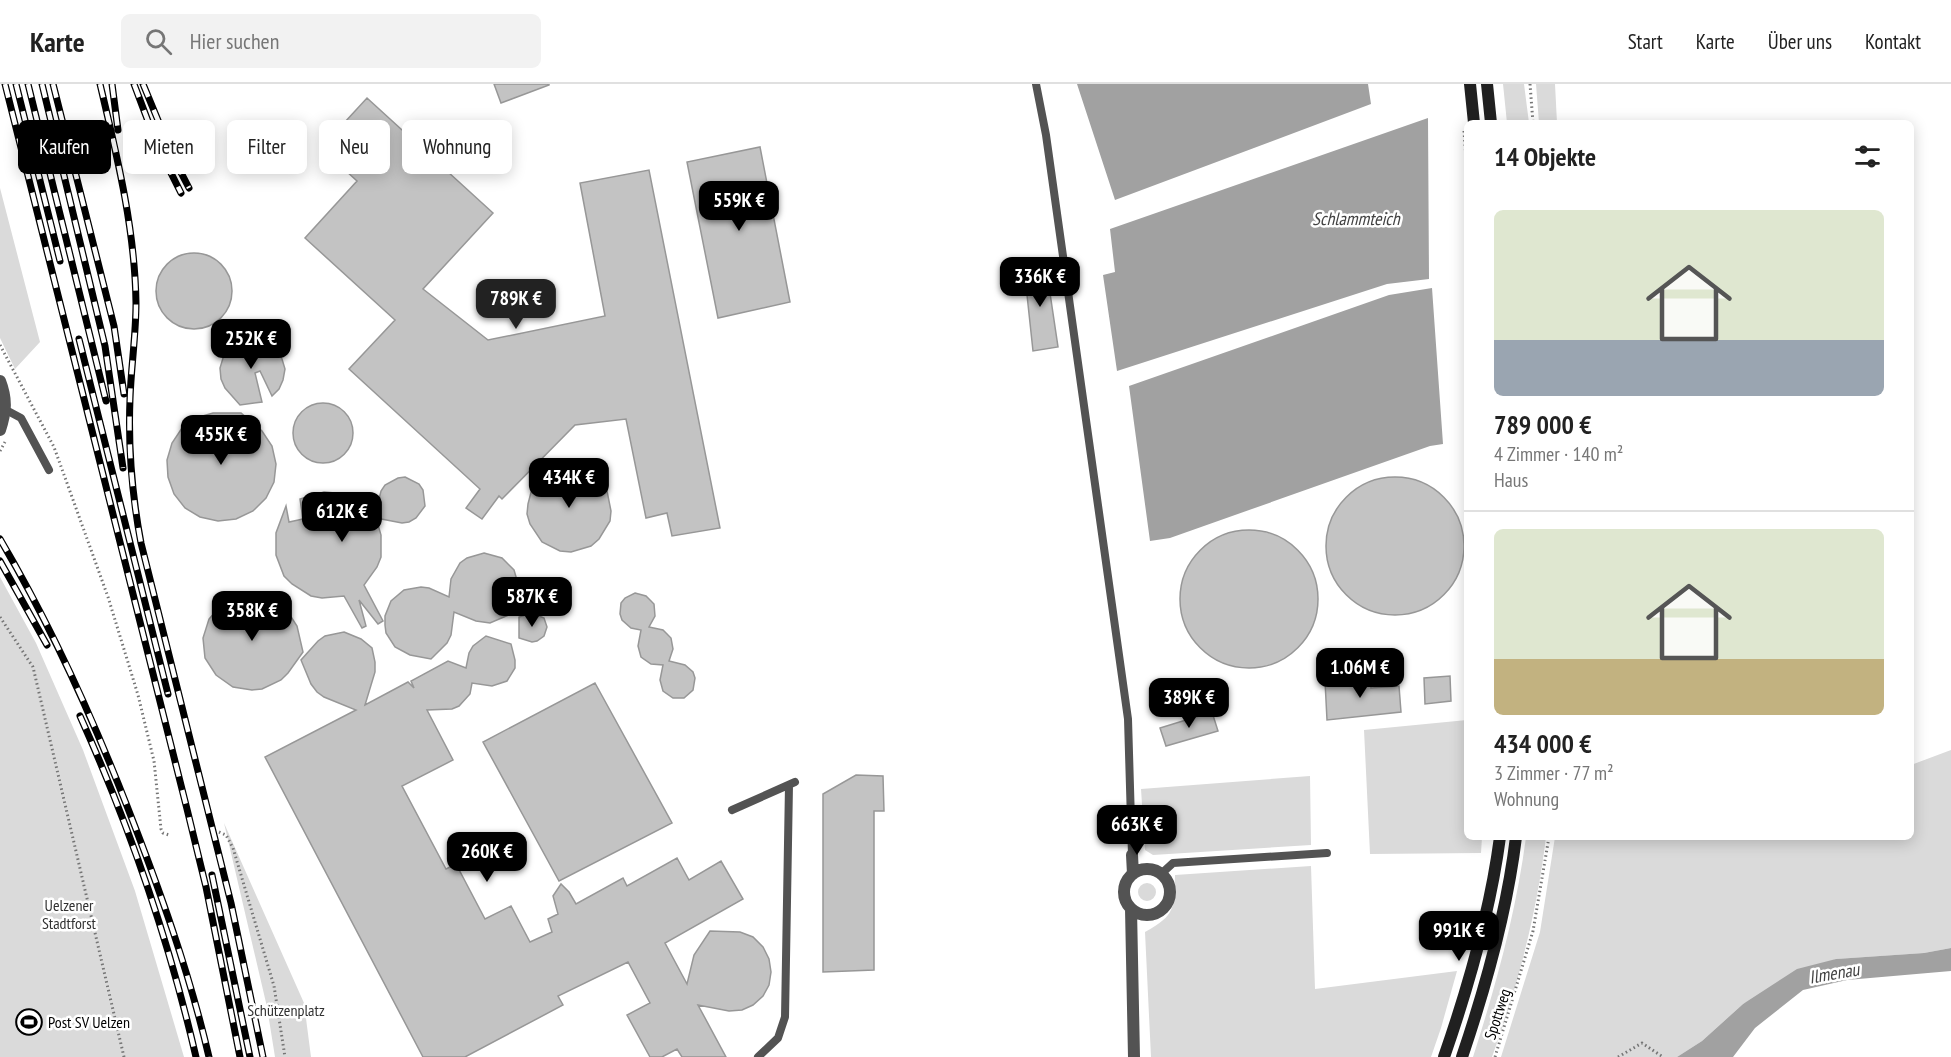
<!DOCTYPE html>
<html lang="de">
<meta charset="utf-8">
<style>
:root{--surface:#fff;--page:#f2f2f2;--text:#222;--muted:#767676;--line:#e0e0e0;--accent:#000}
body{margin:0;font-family:"PT Sans Narrow",sans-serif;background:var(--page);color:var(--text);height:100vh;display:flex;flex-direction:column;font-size:22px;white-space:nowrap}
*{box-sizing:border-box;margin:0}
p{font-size:20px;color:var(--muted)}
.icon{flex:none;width:33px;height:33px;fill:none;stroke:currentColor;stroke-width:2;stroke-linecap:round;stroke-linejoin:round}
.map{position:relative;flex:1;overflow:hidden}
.panel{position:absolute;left:1464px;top:36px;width:450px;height:720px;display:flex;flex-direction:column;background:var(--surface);border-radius:9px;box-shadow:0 3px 15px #0003}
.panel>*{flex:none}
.top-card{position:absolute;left:18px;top:36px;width:570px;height:54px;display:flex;gap:12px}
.price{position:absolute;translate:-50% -51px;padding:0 14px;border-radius:12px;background:var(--accent);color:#fff;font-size:20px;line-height:39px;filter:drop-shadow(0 2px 3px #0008)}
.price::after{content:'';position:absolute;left:50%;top:36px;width:18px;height:14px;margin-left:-9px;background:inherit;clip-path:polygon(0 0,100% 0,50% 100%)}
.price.current{background:#222;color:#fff}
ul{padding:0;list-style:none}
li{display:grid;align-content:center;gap:12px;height:318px;padding:0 30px}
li+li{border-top:2px solid var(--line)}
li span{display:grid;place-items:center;height:186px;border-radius:9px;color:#555}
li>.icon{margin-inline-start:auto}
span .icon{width:108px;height:108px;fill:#fffc;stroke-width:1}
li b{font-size:26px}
h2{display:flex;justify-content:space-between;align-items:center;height:72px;padding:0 30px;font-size:26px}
.pill{padding:0 21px;border-radius:9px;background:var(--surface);box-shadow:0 3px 15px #0003;font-size:21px;line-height:54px}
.pill.current{background:var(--accent);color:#fff}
header{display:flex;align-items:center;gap:36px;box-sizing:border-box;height:84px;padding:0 30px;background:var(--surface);border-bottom:2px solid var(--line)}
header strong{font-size:28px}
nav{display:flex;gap:33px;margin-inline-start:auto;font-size:21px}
.search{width:420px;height:54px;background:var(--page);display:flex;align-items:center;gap:15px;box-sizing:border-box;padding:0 21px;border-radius:9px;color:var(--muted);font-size:22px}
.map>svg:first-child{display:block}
.green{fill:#dadada}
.water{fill:#a1a1a1}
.building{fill:#c3c3c3;stroke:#979797;stroke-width:1.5}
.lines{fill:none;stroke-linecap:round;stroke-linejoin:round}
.path{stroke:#757575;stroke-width:3;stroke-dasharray:1.5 3;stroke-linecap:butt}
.service{stroke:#535353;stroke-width:8}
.minor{stroke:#535353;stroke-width:12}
.secondary{stroke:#202020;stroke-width:12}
.rail-casing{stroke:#000;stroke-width:7}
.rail{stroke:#fff;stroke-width:4.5;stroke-dasharray:14;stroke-linecap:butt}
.labels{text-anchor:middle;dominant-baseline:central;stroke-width:5;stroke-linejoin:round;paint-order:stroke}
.park-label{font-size:16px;fill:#313131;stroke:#fff}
.street-label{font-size:16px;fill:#000;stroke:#fff}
.poi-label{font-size:16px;fill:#000;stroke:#fff;text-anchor:start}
.water-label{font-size:18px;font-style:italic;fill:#424242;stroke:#fff}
</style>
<header>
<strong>Karte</strong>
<div class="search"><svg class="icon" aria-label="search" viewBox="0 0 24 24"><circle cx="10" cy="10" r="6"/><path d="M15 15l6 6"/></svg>Hier suchen</div>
<nav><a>Start</a><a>Karte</a><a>Über uns</a><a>Kontakt</a></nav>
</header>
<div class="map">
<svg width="1951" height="973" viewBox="0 0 1951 973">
<rect width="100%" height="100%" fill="#fff"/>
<path class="green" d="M1503,0h21l5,39h-22z
M1536,0h19l2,39h-18z
M0,104l40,154 -25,27 -15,-31z
M0,493l36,66 47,107 52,141 49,166h-184z
M1467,636v117h15l-1,16 -111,1 -6,-124z
M1951,666v198l-27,5 -88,6 -93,45 -41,37 -25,16h-176l39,-125 15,-95h356v-72z
M1310,692l1,69 -158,10 -8,-5 -4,-61z
M224,739l80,180 7,54h-36l-8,-50z
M1526,753h20c-9,75 -28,149 -54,220h-19c23,-72 43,-144 53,-220z
M1311,782l4,123 142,-18 -16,57 -10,29h-280l-6,-125c31,-17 29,-24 30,-57z
M1138 808a9 9 0 1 1 18 0a9 9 0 1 1-18 0Z"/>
<path class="water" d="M1077,0h291l3,20 -256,96z
M1428,34l1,161 -42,5 -270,87 -14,-96 12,-3 -5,-43z
M1432,204l11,156 -13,2 -260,92 -20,3 -21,-155 260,-91z
M1951,864v23l-104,9 -44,10 -48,38 -22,29h-56l25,-16 41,-37 54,-35 39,-10 88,-6z"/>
<path class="building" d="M494,0h55v1l-48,18z
M367,14l126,115 -70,76 65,51 117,-24 -25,-133 69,-13 71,358 -48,8 -5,-23 -21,5 -20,-99 -51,6 -73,74 -3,-3 -17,23 -16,-11 14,-19 -131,-120 46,-49 -90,-82 52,-57 -36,-33z
M760,63l30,155 -72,16 -31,-156z
M156 207a38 38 0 1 1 76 0a38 38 0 1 1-76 0Z
M1043,181l1,8h3l11,74 -25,4 -6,-56h-3l-3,-27z
M248,255l10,1 10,3 9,7 5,9 3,10 -2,11 -4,9 -7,7 -12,-25 -5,2 7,29 -22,3 -15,-17 -4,-9 -1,-11 3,-10 6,-9 9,-6z
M293 349a30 30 0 1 1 60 0a30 30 0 1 1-60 0Z
M213,329h28l21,18 10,15 4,18 -2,18 -8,16 -13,13 -17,8 -18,2 -18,-4 -15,-9 -11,-14 -6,-17 -1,-17 5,-17 10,-15 14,-10z
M573,384l20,7 8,7 6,9 4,20 -1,10 -11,18 -8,7 -20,6 -11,-1 -18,-9 -12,-18 -3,-10 1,-10 7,-27 28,-8z
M405,393l14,7 4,6 2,16 -9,12 -7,4 -7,1 -26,-5 5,17v22l-4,10 -13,18 19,36 -5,3 -19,-24 7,26 -4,2 -18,-32 -22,2 -11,-2 -19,-12 -8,-8 -8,-21v-22l10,-27 3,16 14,-3 -3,-20 24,-7 22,2 10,5 19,16 6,-24 4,-6 13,-7z
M1326 462a69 69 0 1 1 138 0a69 69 0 1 1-138 0Z
M1180 515a69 69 0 1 1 138 0a69 69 0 1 1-138 0Z
M484,469l18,5 12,12 5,17 -8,27 -21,9 -14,-2 -22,-9 -3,23 -4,8 -16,16 -21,-4 -15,-8 -9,-14 -1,-8v-9l6,-15 13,-11 17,-3 8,1 20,9 2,-18 9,-16 7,-5z
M635,509l11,3 8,8 1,12 -6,11 14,3 8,8 2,11 -4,12 16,4 8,7 2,6 -2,12 -9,8h-11l-10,-7 -3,-11 3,-15 -12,-1 -10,-7 -3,-11 3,-16 -10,-2 -9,-8 -2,-6 1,-11 4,-5z
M250,510l20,3 16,12 11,17 6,26 -15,21 -7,7 -19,9 -10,1 -19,-3 -17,-12 -11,-17 -2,-20 6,-19 13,-15 18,-9z
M532,529l12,5 3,9 -3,9 -7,5 -5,1 -13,-4v-21z
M344,548l17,7 11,9 3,14v10l-10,33 43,-23 6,6 -3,-7 37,-20 18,7 3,-15 4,-7 13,-10 25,8 4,16v8l-8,13 -15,5 -20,-3 -2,11 -11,12 -7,3 -25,1 26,50 -51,26 44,83 10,-5 29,55 26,-13 19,36 22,-10 -4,-13 10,-5 -5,-18 8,-12 8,8 7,12 47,-26 4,8 50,-28 12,22 32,-19 22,38 -78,44 22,41 7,-29 16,-24 30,1 13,5 10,10 6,12 2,13 -2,13 -6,11 -10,9 -11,5 -13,1 -31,-6 28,52h-44l-5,-8 -15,8h-12l-23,-42 23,-12 -22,-41 -70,34 5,9 -98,52h-42l-158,-300 91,-47 -32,-13 -7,-5 -6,-8 -10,-24 17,-19 7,-5z
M1450,592l1,25 -26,3 -1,-26z
M1370,593l1,11 28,-2 2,26 -74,8 -2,-39z
M595,599l77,140 -113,58 -76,-139z
M1212,628l6,19 -52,15 -6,-18z
M856,691l27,1 1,35h-10v159l-51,2v-178z"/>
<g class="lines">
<path class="path" d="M1530,0l3,39
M1464,47l3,40
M0,261l54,102 54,150 30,98 16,66 7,68 2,4 6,2
M0,367l5,-9
M0,533l33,50 91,390
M219,748l7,3 7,13 41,138 11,71
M1495,973l38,-126 16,-94
M1618,973l24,-14 21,14"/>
<path class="service" d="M1036,0l10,51 82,584 4,136
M6,326l15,8 28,52
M732,726l63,-28
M1161,790l12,-11 154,-10
M758,973l20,-19 7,-21 4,-232"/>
<path class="minor" d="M0,297c7,18 6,31 0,49
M1132,771l1,19
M1124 808a23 23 0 1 1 46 0a23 23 0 1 1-46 0Z
M1131,825l3,148"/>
<path class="secondary" d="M1470,0l4,39
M1487,0l4,39
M1444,973c25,-72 46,-144 56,-220
M1462,973c24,-71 45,-145 54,-220"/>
<g class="rail-casing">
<path id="rail" d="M5,0l182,725 19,78 34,170
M16,0l44,177
M28,0l78,317
M42,0l63,262 18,122
M53,0l61,242 10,68
M100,0c17,72 35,145 36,219 0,32 -5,64 -6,96 -2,49 2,96 11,144l90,360 32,154
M112,0l6,46
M134,0l23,61 24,48
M143,0l31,75 15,29
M79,255l89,355
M0,455c50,85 91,175 127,267 32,82 62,165 82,251
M0,477l47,84
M80,632c49,109 89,224 116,341
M212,791l38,182"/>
</g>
<use href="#rail" class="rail"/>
</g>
<defs>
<g id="stadium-ring" transform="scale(1.35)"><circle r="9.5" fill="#fff" stroke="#000" stroke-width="1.5"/><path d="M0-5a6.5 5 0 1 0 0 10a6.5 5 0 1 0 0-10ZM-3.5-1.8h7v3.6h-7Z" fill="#000"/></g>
</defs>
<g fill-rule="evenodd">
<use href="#stadium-ring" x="29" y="938"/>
</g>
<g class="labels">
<g class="park-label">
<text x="69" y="821">Uelzener<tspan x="69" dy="18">Stadtforst</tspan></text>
<text x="286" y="926">Schützenplatz</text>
</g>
<g class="street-label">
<text transform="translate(1497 930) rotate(-72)">Spottweg</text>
</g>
<g class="poi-label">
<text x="48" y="938">Post SV Uelzen</text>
</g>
<g class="water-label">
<text x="1356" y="134">Schlammteich</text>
<text transform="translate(1834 889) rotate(-10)">Ilmenau</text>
</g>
</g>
</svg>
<b class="price" style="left:739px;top:148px">559K €</b>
<b class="price" style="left:1040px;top:224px">336K €</b>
<b class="price current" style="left:516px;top:246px">789K €</b>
<b class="price" style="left:251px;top:286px">252K €</b>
<b class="price" style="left:221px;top:382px">455K €</b>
<b class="price" style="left:569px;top:425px">434K €</b>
<b class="price" style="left:342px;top:459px">612K €</b>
<b class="price" style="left:532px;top:544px">587K €</b>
<b class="price" style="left:252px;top:558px">358K €</b>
<b class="price" style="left:1360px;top:615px">1.06M €</b>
<b class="price" style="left:1189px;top:645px">389K €</b>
<b class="price" style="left:1137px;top:772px">663K €</b>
<b class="price" style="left:487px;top:799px">260K €</b>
<b class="price" style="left:1459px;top:878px">991K €</b>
<div class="top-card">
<a class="pill current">Kaufen</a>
<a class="pill">Mieten</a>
<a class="pill">Filter</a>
<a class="pill">Neu</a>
<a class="pill">Wohnung</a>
</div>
<section class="panel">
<h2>14 Objekte<svg class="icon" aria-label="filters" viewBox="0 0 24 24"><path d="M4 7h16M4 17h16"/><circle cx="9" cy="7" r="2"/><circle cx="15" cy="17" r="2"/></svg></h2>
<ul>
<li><span style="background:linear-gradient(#dfe7d0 70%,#9aa5b1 0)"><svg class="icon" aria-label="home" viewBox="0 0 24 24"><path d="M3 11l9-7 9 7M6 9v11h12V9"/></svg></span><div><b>789 000 €</b><p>4 Zimmer · 140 m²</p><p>Haus</p></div></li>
<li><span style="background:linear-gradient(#dfe7d0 70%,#c2b280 0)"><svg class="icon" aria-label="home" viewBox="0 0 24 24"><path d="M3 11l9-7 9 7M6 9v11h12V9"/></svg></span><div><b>434 000 €</b><p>3 Zimmer · 77 m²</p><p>Wohnung</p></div></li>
</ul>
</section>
</div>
